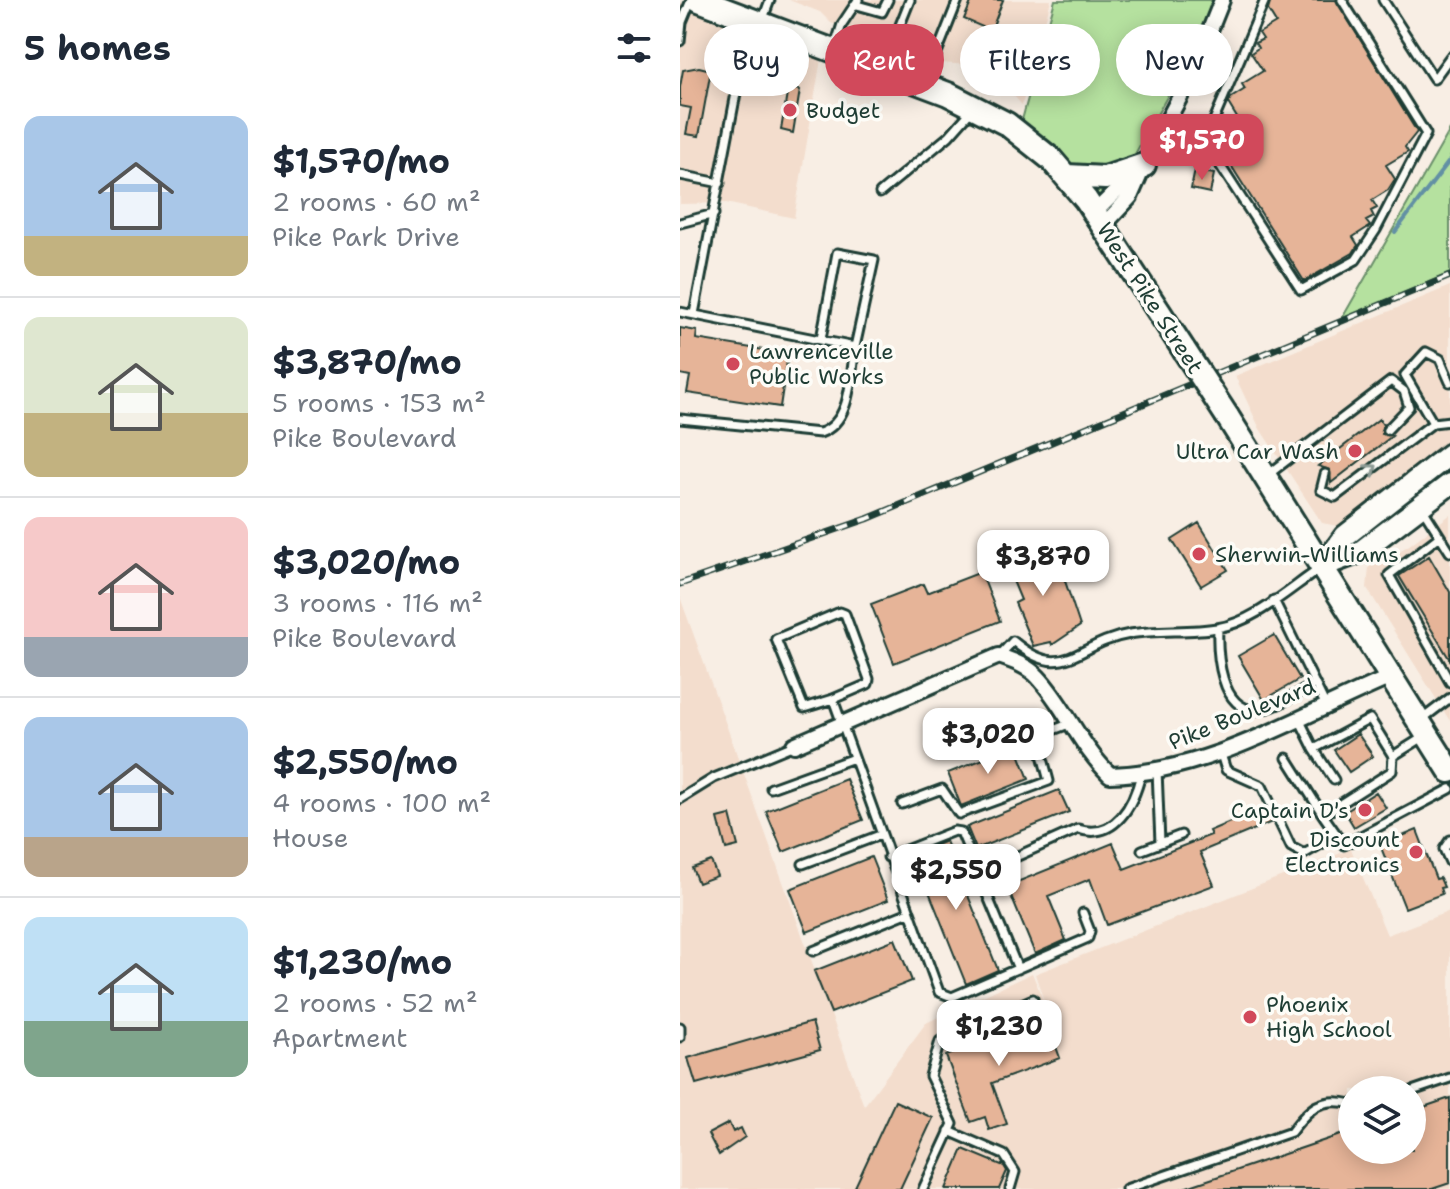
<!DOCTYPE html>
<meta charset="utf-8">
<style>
:root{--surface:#fff;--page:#f6f6f7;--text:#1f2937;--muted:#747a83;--line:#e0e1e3;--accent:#d1495b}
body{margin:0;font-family:"Shantell Sans",sans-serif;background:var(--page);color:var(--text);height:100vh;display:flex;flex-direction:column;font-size:30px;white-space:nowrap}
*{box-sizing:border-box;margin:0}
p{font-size:26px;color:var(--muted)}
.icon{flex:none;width:44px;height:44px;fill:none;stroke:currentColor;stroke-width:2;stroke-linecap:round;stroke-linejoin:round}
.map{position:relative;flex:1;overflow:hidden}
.side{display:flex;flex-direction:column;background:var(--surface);width:680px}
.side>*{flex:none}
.guide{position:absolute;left:24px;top:24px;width:626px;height:72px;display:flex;gap:16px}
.controls{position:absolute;left:658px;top:1076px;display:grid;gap:16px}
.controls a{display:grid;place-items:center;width:88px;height:88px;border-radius:50%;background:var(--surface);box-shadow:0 4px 20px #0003;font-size:40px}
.price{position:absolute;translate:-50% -68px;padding:0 18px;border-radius:16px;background:#fff;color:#222;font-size:26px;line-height:52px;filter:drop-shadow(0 2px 4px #0008)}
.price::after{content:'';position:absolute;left:50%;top:48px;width:24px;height:18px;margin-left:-12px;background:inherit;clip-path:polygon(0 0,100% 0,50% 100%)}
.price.active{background:var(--accent);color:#fff}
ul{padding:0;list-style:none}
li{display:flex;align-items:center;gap:24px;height:200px;padding:0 24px}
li+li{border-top:2px solid var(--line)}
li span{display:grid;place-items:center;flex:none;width:224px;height:160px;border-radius:16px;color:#555}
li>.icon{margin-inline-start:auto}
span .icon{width:96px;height:96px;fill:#fffc;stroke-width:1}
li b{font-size:34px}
h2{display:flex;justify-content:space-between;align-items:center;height:96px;padding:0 24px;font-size:34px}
.pill{padding:0 28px;border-radius:36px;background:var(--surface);box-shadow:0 4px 20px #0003;font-size:28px;line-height:72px}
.pill.active{background:var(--accent);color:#fff}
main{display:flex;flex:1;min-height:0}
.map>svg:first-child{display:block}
.built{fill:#f3ddcd;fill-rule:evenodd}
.green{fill:#b5e19f;stroke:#6a8f6a;stroke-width:2}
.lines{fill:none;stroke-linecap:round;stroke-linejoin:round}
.stream{stroke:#6290a4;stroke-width:4}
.building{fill:#e6b498;stroke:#1f3d34;stroke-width:2}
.service-casing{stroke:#1f3d34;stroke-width:13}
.minor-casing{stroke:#1f3d34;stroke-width:20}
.secondary-casing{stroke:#1f3d34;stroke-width:26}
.primary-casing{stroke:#1f3d34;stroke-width:28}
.service{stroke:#fdfcf7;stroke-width:7}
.minor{stroke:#fdfcf7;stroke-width:14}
.secondary{stroke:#fdfcf7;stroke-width:20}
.primary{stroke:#fdfcf7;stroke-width:22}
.rail-casing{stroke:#1f3d34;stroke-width:7}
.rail{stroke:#fdfcf7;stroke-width:4;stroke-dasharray:12;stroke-linecap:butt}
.primary-bridge-casing{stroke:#1f3d34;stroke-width:28;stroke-linecap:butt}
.primary-bridge{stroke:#fdfcf7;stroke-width:22}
.oneway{stroke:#8e9c96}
.poi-dot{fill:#d1495b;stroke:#fdfcf7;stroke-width:3}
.labels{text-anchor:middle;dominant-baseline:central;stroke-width:7;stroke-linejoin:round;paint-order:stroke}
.poi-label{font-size:22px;fill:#1f3d34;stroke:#fdfcf7;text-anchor:start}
.street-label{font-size:22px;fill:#1f3d34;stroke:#fdfcf7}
</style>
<main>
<section class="side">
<h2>5 homes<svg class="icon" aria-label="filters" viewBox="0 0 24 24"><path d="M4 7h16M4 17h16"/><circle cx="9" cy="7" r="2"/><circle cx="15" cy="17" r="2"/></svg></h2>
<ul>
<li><span style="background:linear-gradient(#a9c7e8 75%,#c2b280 0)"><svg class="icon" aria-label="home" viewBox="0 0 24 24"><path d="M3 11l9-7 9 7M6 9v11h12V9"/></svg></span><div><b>$1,570/mo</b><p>2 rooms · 60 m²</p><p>Pike Park Drive</p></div></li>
<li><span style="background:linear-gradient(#dfe7d0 60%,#c2b280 0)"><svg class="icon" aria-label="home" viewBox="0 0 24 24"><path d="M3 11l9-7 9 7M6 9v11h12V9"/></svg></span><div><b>$3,870/mo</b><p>5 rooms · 153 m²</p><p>Pike Boulevard</p></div></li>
<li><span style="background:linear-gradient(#f6c9c9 75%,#9aa5b1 0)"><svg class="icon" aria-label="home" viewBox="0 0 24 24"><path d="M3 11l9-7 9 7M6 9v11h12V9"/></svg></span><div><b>$3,020/mo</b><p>3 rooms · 116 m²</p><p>Pike Boulevard</p></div></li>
<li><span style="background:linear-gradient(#a9c7e8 75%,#b9a48a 0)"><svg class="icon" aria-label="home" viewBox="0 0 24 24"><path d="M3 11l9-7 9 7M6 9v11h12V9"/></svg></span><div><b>$2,550/mo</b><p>4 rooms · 100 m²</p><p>House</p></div></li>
<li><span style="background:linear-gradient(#bfe0f5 65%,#7fa58c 0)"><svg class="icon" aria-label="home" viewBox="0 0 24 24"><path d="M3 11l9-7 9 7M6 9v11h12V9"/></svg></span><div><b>$1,230/mo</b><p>2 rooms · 52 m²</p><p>Apartment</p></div></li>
</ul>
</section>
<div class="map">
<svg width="770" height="1189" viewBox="0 0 770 1189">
<rect width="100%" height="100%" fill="#f8eee4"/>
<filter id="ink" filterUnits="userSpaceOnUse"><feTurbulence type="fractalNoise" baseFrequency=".0125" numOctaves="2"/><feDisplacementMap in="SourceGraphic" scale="16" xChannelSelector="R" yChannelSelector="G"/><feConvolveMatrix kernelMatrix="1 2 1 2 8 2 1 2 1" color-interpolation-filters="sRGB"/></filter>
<g filter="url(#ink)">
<path class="built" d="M109,0h262l-29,105 -17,-19 -34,-21 -31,-2 -109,-40 -11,-11z
M0,2l141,57 -27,159 -68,-15 -46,1z
M770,286v160l-103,76 -9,4 -16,-3 -62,-94 -25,-53z
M770,515v206l-83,-133 2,-21 39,-21z
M0,597l184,509 62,-83 106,-50 14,34 -11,-33 316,-125 36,86 63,-24v278h-770zM672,1090h60v60h-60z"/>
<path class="green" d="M375,0h166l-115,206 -87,-75z
M770,130v143l-109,47 7,-12z"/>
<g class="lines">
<path class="stream" d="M715,232l55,-72"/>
</g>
<path class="building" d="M292,0h31l-10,26 -6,3 -23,-10z
M591,0h65l81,132 -12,15 3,5 -22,13 9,14 -7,11 -16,10 5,8 -6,3 3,6 -8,4 4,5 -17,11 5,8 -5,8 -49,28 -89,-141 24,-19 -11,-18 3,-5 14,-9 -3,-5 21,-13 -12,-18 7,-5 -3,-5 8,-4 -4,-6 17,-10 -8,-13z
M19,67l12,3 -12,66 -13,-2 5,-26 -11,-2v-19l3,-17z
M108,88l12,2 -7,43 -12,-3z
M515,170l19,4 -4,19 -19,-4z
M0,328l17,3 -1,8 92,15 -8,53 -93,-14 3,-17 -10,-2z
M699,419l4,6 -1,9 10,2 -61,47 -1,-13 -12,-4z
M519,523l29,47 -27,16 -29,-46z
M367,547l10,23 4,-1 19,57 -28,19 -1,-3 -18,4 -18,-43 6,-3 -15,-36z
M749,556l21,36v68l-51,-84z
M301,572l19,49 -106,42 -23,-59 52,-20 4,9z
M594,635l26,44 -36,21 -26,-44z
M678,734l15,22 -24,16 -15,-22z
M336,746l13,33 -68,27 -13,-33z
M166,779l17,41 -80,32 -17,-41z
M379,790l10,22 -93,37 -9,-22z
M696,792l10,16 -32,19 -9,-15z
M585,807l7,15 -72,30 14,33 -107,40 -17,-46 -42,17 18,44 -31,14 -28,-68 106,-43 11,26 87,-34 -2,-4z
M50,815l8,31 -12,3 -8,-31z
M737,830l19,49 4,-1 4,9 -4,1 2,6 -37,14 -25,-63z
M266,841l52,129 -32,14 -52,-130z
M191,857l17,43 -81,32 -17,-43z
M31,861l6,15 -19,7 -6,-15z
M215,939l17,42 -81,32 -17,-42z
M366,1019l14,39 -68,25 15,41 -18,6 -4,-13 -14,5 -25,-66z
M132,1022l8,28 -124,34 -8,-26z
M770,1098v85l-18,6h-251l171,-58v19h60v-39z
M215,1101l38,17 -33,71h-46z
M49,1123l4,9 8,-4 4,9 -26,18 -11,-21z
M283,1149l41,17 3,5 -8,18h-53z"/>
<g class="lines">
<g class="service-casing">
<path id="service" d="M703,0l51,79 16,-22
M177,5l25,7 6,-12
M0,41l2,-19 9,-22
M154,49l8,-25 16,-24
M204,65l26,-65
M245,83l33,-83
M479,136l57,23 85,131 55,-30 20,-30 50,-96 -84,-134
M520,153l65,-153
M0,175l40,8
M200,193l69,-57 24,-27
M0,223l34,-9
M0,312l175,35c-5,30 -3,75 -35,86l-140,-14
M14,314l43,-226 33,-88
M141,339l16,-86 37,7 -19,87
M753,423l17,-2
M589,474l122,-93 13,10 5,16 -22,23
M645,474l-4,16 14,7 98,-74 -28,-48 21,-23 14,7 10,23
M741,506l29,46
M760,536l-51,39 61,107
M594,600l51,104
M538,628c-1,25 2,83 39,82 19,-1 41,-17 58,-26
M319,656l14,-15c52,44 62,2 117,-7 29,-5 59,-1 87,-6 37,-6 70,-37 101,-58
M153,699l-29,9 -28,-69 64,-27 5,2 24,65 -1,5 -35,15 106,293 13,5 136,-59 2,-7 -7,-18
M619,719l15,30 56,-30 23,37 -1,15 -69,44 21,30 106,-56
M741,720l29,-22
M634,749l20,31
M540,751l6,19 36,16 29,61 13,7 31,-18
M713,756l32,-20
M607,758l36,57
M477,770l3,73
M91,788l83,-30
M0,799l34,-21 80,-33
M222,804l40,-15 17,25 90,-33 -12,-45 32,-12
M770,840l-6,9 6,13
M462,850l39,-15
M208,857l66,-26 7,1 57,137
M123,864l77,-29
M298,874l100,-45c37,12 56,-25 63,-55
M133,951l96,-39
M0,1027v10
M732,1091l38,-13
M269,1131l55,24 11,17 -5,17
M243,1189l30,-65 -23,-48 10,-35 93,-42
M446,1189l165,-57c18,-24 30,-36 61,-28"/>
</g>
<g class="minor-casing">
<path id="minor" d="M415,212l45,-44
M424,225l26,-28 14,-32 50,-95 28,-70
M114,745l205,-89c14,5 29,10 39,21 27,29 40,66 72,98 98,-2 193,-61 281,-98"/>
</g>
<g class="secondary-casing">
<path id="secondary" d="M643,566l22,-30 105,-82
M643,566l37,-14 90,-68"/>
</g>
<g class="primary-casing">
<path id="primary" d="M19,0l249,94 59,30 44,35 35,41 98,150
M387,176l38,2 39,-13
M547,416l223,355"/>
</g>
<use href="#service" class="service"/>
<use href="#minor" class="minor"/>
<use href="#secondary" class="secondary"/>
<use href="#primary" class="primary"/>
<g class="rail-casing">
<path id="rail" d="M0,584l187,-65 583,-243"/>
</g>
<use href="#rail" class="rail"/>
<g class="primary-bridge-casing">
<path id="primary-bridge" d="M504,350l43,66"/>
</g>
<use href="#primary-bridge" class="primary-bridge"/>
</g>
<defs><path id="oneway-chevron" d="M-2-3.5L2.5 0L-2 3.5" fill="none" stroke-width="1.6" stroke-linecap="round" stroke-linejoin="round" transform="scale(2)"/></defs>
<use class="oneway" href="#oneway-chevron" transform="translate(692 469) rotate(-37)"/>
</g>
<g class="poi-dot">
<circle cx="110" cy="110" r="8"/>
<circle cx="53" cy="364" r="8"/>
<circle cx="675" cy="451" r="8"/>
<circle cx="519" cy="554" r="8"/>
<circle cx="685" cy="810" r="8"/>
<circle cx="736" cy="852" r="8"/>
<circle cx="570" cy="1017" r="8"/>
</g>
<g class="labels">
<g class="poi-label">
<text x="126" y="110">Budget</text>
<text x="69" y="351">Lawrenceville<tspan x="69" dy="25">Public Works</tspan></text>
<text x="659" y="451" text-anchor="end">Ultra Car Wash</text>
<text x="535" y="554">Sherwin-Williams</text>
<text x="669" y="810" text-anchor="end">Captain D's</text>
<text x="720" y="839" text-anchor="end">Discount<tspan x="720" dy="25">Electronics</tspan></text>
<text x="586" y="1004">Phoenix<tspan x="586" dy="25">High School</tspan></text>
</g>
<g class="street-label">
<text transform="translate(470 298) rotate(57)">West Pike Street</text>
<text transform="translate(562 714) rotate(-22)">Pike Boulevard</text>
</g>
</g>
</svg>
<div class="controls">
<a><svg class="icon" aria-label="layers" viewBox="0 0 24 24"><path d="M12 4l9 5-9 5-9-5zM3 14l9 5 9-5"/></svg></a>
</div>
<b class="price active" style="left:522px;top:182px">$1,570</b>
<b class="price" style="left:363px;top:598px">$3,870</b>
<b class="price" style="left:308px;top:776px">$3,020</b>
<b class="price" style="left:276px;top:912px">$2,550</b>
<b class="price" style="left:319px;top:1068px">$1,230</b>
<div class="guide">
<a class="pill">Buy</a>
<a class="pill active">Rent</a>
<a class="pill">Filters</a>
<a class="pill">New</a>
</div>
</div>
</main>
